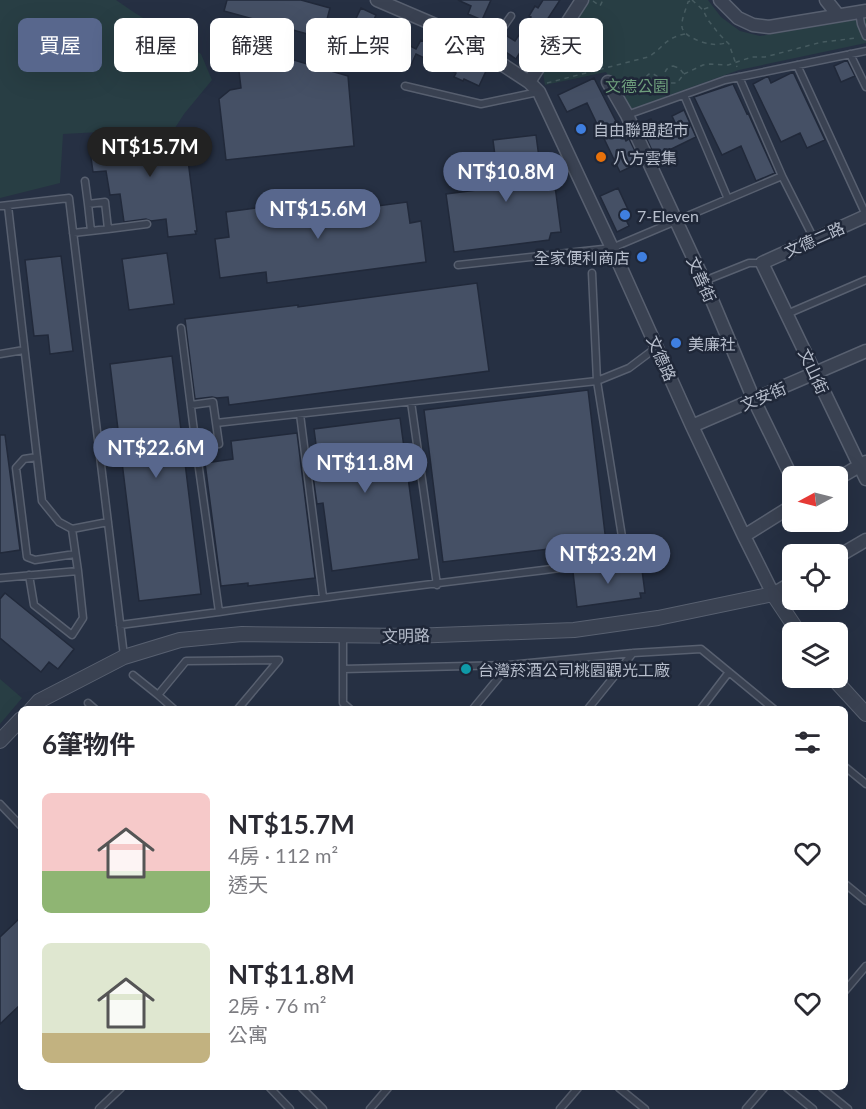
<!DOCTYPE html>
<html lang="zh-TW">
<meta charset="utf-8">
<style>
:root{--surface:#fff;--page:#f7f7f7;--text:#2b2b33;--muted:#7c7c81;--accent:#58678d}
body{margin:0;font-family:Lato,"Noto Sans TC",sans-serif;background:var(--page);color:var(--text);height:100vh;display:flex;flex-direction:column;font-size:22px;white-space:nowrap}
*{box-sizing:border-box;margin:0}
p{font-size:20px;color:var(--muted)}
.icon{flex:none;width:33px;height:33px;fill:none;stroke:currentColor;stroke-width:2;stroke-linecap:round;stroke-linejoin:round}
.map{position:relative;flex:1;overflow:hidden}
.details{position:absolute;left:18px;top:706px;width:830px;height:384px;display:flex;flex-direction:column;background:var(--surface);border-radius:9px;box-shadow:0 6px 24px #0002}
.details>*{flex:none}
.banner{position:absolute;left:18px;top:18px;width:831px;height:54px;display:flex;gap:12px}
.needle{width:39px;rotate:263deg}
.controls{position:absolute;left:782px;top:466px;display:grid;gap:12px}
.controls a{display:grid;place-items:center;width:66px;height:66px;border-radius:9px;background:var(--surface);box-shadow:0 6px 24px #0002;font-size:30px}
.price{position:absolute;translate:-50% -51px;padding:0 14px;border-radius:21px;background:var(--accent);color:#fff;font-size:20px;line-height:39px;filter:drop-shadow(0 2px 3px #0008)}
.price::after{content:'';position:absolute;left:50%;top:36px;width:18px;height:14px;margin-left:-9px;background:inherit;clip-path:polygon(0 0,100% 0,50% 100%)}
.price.active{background:#222;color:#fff}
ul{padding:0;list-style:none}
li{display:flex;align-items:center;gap:18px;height:150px;padding:0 24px}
li span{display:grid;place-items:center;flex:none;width:168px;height:120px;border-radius:9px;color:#555}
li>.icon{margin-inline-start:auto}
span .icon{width:72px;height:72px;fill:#fffc;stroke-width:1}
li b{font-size:26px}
h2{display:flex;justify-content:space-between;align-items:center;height:72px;padding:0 24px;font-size:26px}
.chip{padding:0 21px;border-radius:9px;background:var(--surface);box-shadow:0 6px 24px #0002;font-size:21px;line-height:54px}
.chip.active{background:var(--accent);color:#fff}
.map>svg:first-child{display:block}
.green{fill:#283e44}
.building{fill:#455065;stroke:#21293a;stroke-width:1.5}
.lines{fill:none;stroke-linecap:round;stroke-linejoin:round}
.service-casing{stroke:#586070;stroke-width:9}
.minor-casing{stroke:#586070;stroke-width:15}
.tertiary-casing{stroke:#586070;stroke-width:16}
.path{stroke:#465b60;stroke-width:1.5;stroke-dasharray:4.5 4.5;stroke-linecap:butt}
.service{stroke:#3a4252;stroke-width:6}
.minor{stroke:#3a4252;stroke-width:12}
.tertiary{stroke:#3a4252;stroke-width:14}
.shop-dot{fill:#3f7fe0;stroke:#1f2738;stroke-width:2}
.food-dot{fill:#e8710a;stroke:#1f2738;stroke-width:2}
.culture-dot{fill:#0f9aa8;stroke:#1f2738;stroke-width:2}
.labels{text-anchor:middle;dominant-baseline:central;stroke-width:5;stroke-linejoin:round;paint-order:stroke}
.park-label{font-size:16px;fill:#6e9e7c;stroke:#1f2738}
.poi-label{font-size:16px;fill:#b7becc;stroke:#1f2738;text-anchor:start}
.street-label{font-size:16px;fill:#b7becc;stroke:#1f2738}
</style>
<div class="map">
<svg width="866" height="1109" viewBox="0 0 866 1109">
<rect width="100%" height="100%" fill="#263043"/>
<path class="green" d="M0,0h116l16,11 69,43 11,26 -28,34 -9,14 -112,6 -3,49 -60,15z
M589,0h119l13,17 19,14 20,5 106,-18v25l-127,27 -111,40 -22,-38 -61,13 -2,-12 3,-10z
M0,679l22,19 -22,26z"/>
<path class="building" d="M227,0h74l29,8 -8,30 -98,-27z
M458,0h33l-9,20 -14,-6 3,-8z
M543,0h17l-34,52 -4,-3 -6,10 -19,-13 7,-12 11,7 16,-24 -2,-1 6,-10 3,2z
M361,8l15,7 -5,11 45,23 5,-9 65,31 -7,15 -15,-7 -1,2 -9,-4 2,-4 -40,-19 -5,11 -49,-25 3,-7 -13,-6z
M584,29l14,10 -22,32 -10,-7 4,-6 -4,-3z
M260,50l88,26 6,70 -128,14 -7,-61 11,-9 11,-2 -4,-33z
M847,60l8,16 -14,6 -7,-16z
M793,72l32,68 -18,8 -7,-15 -19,9 -28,-58 15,-8 3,7z
M594,78l32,63 3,-2 6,12 -4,2 6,11 -17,8 -33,-69 -20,9 -9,-17z
M733,84l14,30 1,-1 27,60 -19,8 -15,-35 -19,9 -28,-58z
M684,110l12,27 -41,20 -15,-33 11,-5 9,19 18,-9 -6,-13z
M184,129l13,102h-2l1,3 -28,3 -2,-18 -15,2 -5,-2 -22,3 -4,-28 -10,1 -4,-24 -13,1 -4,-29z
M536,135l7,53 12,-2 6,46 -10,1 -2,7 -95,12 -8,-58 53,-7 -6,-47z
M618,188l13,28 -6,2 4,8 -12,6 -17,-36z
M346,196l1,14 60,-8 3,21 11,-2 5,41 -159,21 -1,-11 -46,6 -5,-39 14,-2 -3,-25z
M167,253l7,51 -45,6 -7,-51z
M61,256l12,95 -23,3 -2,-19 -14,1 -9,-76z
M477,283l12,88 -260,34 -1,-8 -11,1 -5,-1 -17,2 -10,-80 113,-14v2z
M172,356l29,238 -62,7 -29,-237z
M588,390l18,152 -163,20 -19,-152z
M400,418l19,141 -87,12 -9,-68 -6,1 -6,-42 7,-2 -4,-31z
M297,433l18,145 -67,8v-3l-27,3 -16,-123 28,-4 -2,-18z
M0,435h5l15,115 -20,3z
M636,563l1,7h5l3,23h-5l1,5 -64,9 -4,-35z
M5,593l69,56 -16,20 -9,-7 -8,10 -41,-34v-39z
M21,917v87l-21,20v-87z"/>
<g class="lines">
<g class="service-casing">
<path id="service" d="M859,12l2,12 5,12
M485,53l26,-37
M850,54l16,33
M797,65l69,150
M739,77l43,99 32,63
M405,86l76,18 57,-12
M684,95l44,104
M627,115l98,-35 141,-29
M85,181l3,23
M0,206l69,-8 55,458
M108,229l39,-5
M73,233l35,-4 -3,-27 -17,2 3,27
M458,265l154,-17 170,-72
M704,281l45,-18h13
M787,314l79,-34
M181,328l15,119 23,-3 -6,-42 -22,3
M0,354l24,-4
M411,402l26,183
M300,414l23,183
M216,423l381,-42 32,-13 28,-21
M37,457l-13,2 -8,9 11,89 8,3 40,-6
M72,529l36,-7
M29,575l5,30 38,30 11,-17 -5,-47
M0,578l78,-7 -6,-42 -13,-7 -17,-21 -34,-295
M219,612c132,-19 264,-34 397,-51l8,-12 -27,-168 -5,-108
M120,625l99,-13 -23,-165
M343,636v67l8,7
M343,669l166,-4 124,-12 68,-4 74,61
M133,675l25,20
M88,703l8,7
M175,710l-17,-15 28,-34 93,-1 -42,50
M472,710l37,-45
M587,710l46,-57
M700,710l29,-38
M844,766l22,18
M0,804l21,22
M844,883l22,18
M844,992l22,-26
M270,1088l20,21
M302,1088l21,21
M619,1088l26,21
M787,1088l26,21
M822,1088l26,21
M99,1109l22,-21
M370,1109l18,-21
M560,1109l18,-21
M746,1109l18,-21"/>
</g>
<g class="minor-casing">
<path id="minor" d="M377,0l70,30 38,23 44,29 10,10 73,156 80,178 52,110 29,58 19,-11
M720,0l18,18 15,7 16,2 97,-16
M826,0l12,15
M529,82l53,-82
M608,82l19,33 77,166 50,119 38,78
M866,216l-104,47 104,216
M692,426l174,-75
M837,479l29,-17
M744,536l48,-30
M837,557l29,-17"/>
</g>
<g class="tertiary-casing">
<path id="tertiary" d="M833,678l33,36
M31,710l8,-9 85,-44 56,-17 62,-6 169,2 163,-6 84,-12 115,-24 26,39
M0,741l21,-22"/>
</g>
<path class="path" d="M692,0l11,10 5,10 11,14 10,10 8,23
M593,1l7,5 3,-6
M690,1l-2,1c-2,7 -7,18 -6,25 1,9 20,16 29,17 5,1 10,0 15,-1
M704,9l6,-2
M673,66l6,2 5,6 -7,9h-6l-6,-6c-1,-6 2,-10 8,-11z
M684,74l19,-9 7,-1 18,1 24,-8h13l57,-15 35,-4
M547,83l101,-26c16,-9 16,-19 37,-23
M622,86c5,-1 11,0 15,-2 14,-6 8,-18 25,-4h4"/>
<use href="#service" class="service"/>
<use href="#minor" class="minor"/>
<use href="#tertiary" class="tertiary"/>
</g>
<g class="shop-dot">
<circle cx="581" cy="129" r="6"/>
<circle cx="625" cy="215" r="6"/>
<circle cx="642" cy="257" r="6"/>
<circle cx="676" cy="343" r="6"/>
</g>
<circle class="food-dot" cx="601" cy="157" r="6"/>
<circle class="culture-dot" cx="466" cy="669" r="6"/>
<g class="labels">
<g class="park-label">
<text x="637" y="85">文德公園</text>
</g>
<g class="poi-label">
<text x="593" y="129">自由聯盟超市</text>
<text x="613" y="157">八方雲集</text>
<text x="637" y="215">7-Eleven</text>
<text x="630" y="257" text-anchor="end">全家便利商店</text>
<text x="688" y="343">美廉社</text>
<text x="478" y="669">台灣菸酒公司桃園觀光工廠</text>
</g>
<g class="street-label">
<text transform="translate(814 239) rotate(-24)">文德二路</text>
<text transform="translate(702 279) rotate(66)">文善街</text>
<text transform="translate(662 358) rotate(66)">文德路</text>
<text transform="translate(814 371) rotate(65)">文山街</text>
<text transform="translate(763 396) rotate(-23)">文安街</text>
<text transform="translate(406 635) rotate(-1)">文明路</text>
</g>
</g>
</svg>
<div class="controls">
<a><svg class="needle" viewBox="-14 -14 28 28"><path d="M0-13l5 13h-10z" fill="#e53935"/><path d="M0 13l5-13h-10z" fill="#7c7c81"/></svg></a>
<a><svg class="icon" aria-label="locate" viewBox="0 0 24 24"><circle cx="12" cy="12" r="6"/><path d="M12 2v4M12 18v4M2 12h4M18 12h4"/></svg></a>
<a><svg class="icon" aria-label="layers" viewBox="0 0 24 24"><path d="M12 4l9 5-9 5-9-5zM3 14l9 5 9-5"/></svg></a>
</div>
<b class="price active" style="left:150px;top:178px">NT$15.7M</b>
<b class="price" style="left:506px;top:203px">NT$10.8M</b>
<b class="price" style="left:318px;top:240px">NT$15.6M</b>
<b class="price" style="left:156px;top:479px">NT$22.6M</b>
<b class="price" style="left:365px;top:494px">NT$11.8M</b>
<b class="price" style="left:608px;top:585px">NT$23.2M</b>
<div class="banner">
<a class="chip active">買屋</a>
<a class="chip">租屋</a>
<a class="chip">篩選</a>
<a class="chip">新上架</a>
<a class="chip">公寓</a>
<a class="chip">透天</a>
</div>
<section class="details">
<h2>6筆物件<svg class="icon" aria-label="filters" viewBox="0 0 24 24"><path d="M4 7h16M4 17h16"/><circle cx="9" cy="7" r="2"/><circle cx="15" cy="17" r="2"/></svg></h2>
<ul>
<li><span style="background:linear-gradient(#f6c9c9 65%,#8fb573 0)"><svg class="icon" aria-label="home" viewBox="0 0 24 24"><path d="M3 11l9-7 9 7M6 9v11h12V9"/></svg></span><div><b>NT$15.7M</b><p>4房 · 112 m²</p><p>透天</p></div><svg class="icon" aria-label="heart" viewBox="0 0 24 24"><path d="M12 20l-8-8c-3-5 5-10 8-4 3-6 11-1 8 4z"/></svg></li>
<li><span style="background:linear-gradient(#dfe7d0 75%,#c2b280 0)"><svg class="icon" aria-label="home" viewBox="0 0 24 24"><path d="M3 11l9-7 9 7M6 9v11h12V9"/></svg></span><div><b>NT$11.8M</b><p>2房 · 76 m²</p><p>公寓</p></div><svg class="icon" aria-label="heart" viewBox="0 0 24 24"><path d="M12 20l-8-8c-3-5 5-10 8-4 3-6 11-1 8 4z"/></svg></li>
</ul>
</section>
</div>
